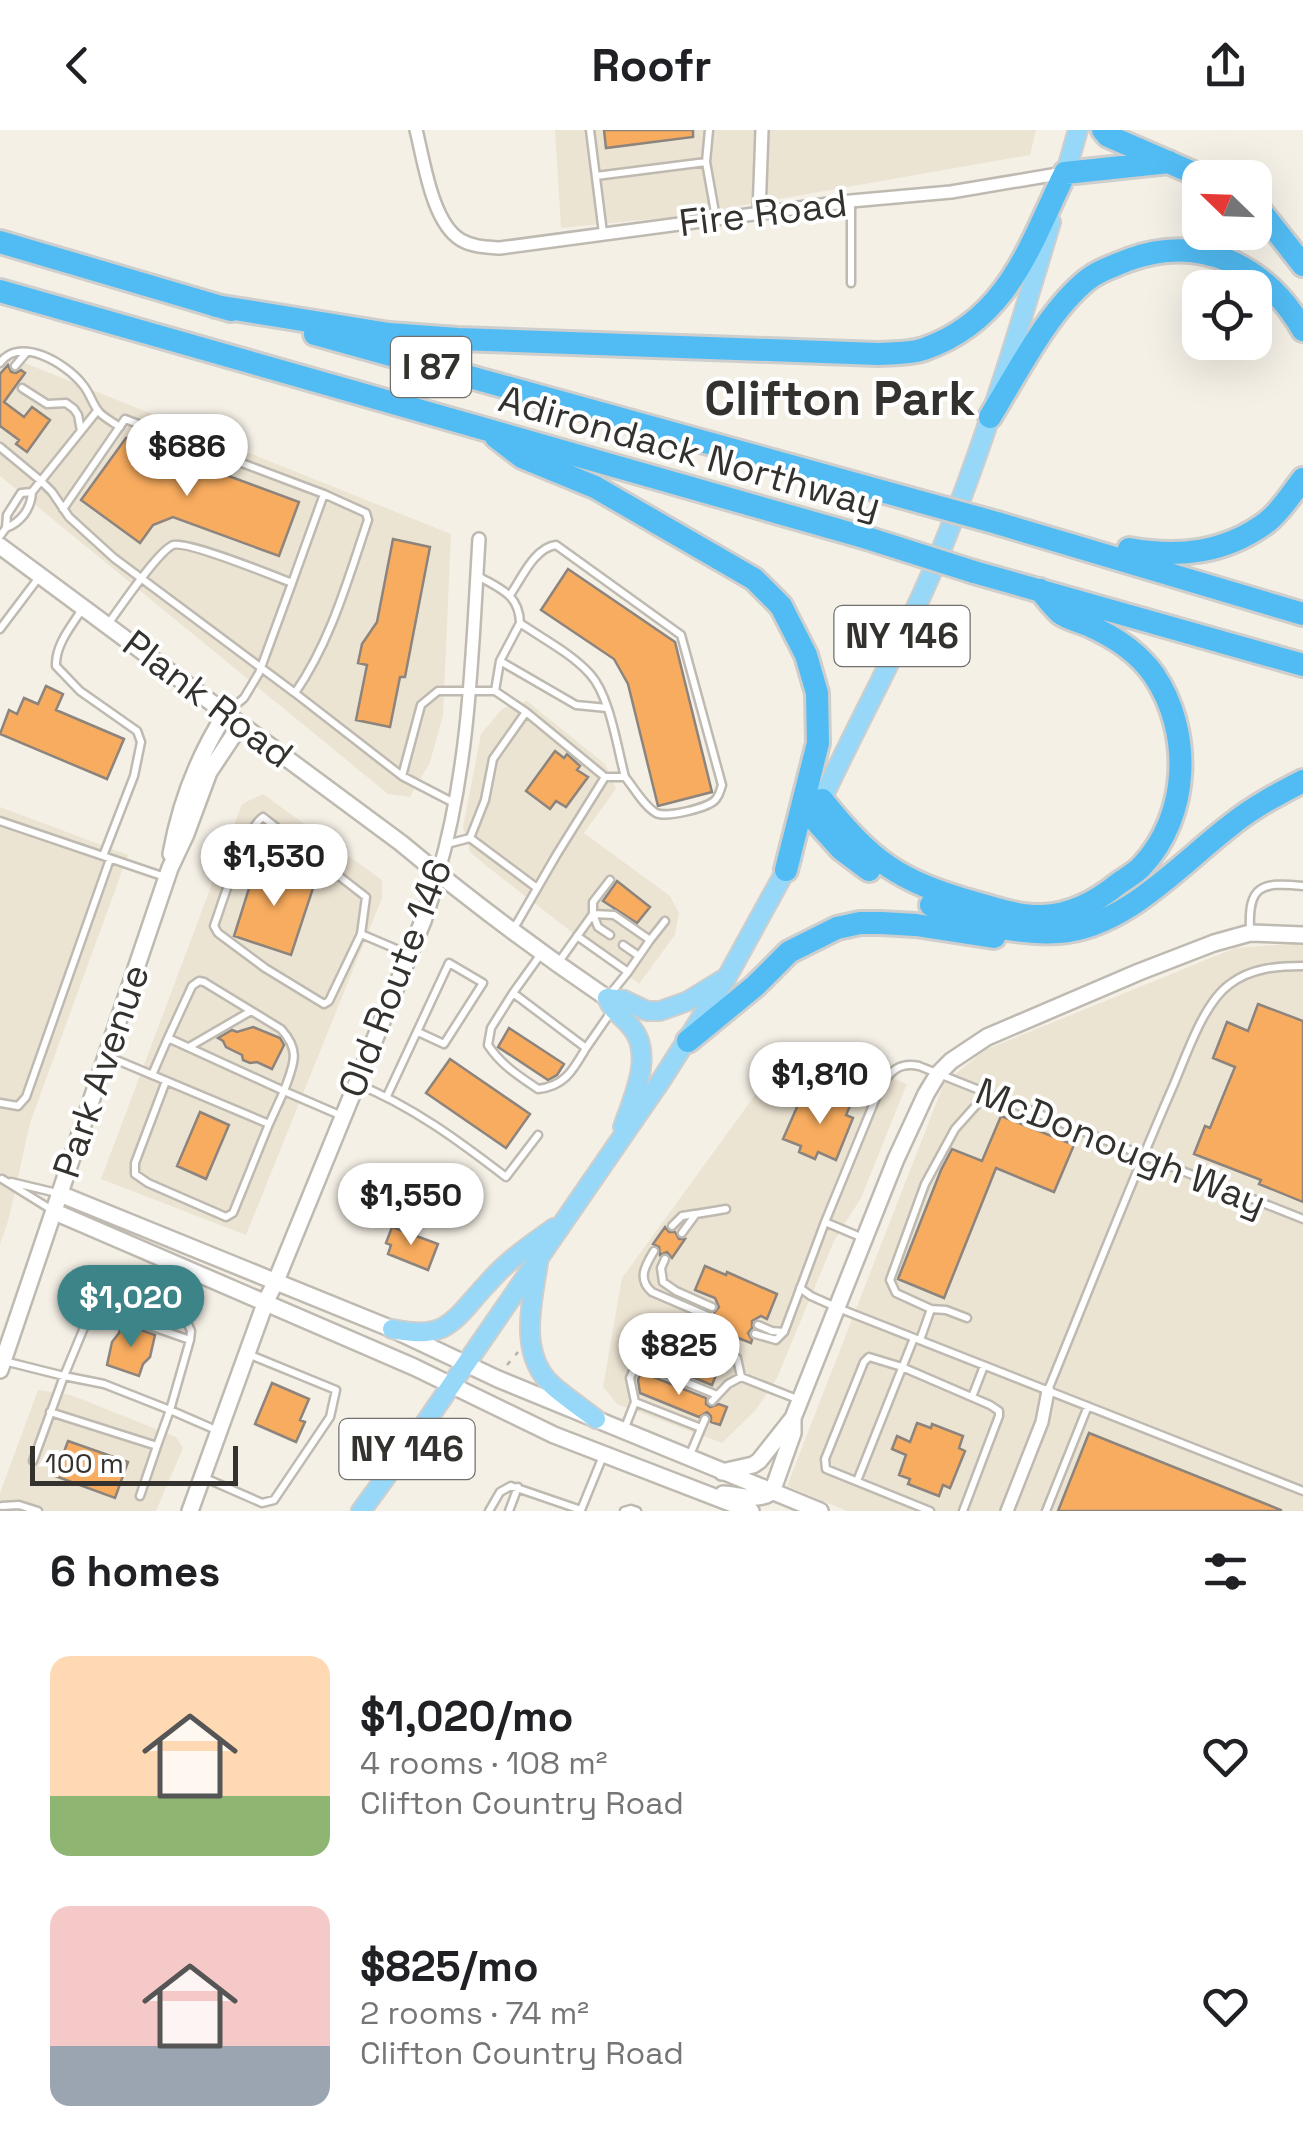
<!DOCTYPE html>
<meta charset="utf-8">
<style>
:root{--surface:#fff;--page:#f2f2f2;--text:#202124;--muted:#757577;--accent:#3c8488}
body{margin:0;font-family:"Space Grotesk",sans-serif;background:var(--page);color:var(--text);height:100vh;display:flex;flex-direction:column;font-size:38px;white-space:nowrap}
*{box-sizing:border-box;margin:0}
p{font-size:32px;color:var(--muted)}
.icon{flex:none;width:55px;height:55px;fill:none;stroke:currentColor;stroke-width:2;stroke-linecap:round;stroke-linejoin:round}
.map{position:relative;height:1381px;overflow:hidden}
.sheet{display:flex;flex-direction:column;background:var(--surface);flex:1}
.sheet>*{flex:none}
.needle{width:65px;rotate:293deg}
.tools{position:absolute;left:1182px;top:30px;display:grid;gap:20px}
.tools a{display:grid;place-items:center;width:90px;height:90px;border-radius:20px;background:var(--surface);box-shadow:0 10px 40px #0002;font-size:50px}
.scale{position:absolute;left:30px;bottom:25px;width:208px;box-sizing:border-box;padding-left:10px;border:5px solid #34322e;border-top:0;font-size:28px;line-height:35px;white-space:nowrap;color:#34322e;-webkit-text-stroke:8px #fff;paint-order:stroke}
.price{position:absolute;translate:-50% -85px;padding:0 22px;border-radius:35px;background:#fff;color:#222;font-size:32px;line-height:65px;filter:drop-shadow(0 2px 5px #0008)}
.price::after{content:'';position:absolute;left:50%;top:60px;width:30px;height:22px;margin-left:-15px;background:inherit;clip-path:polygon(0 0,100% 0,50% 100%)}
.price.active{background:var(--accent);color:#fff}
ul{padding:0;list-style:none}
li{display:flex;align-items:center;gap:30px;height:250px;padding:0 50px}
li span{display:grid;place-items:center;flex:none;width:280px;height:200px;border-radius:20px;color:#555}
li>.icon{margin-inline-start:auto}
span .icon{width:120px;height:120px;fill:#fffc;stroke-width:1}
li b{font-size:42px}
h2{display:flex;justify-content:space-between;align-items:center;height:120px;padding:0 50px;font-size:42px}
header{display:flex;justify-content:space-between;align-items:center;height:130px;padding:0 50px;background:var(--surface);font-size:45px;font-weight:800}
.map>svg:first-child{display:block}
.built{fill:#ece4d3}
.building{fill:#f8ac5f;stroke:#8c847d;stroke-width:2.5}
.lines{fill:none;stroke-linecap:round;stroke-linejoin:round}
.service-casing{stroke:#bfbab1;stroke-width:11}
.minor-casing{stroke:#bfbab1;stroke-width:16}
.tertiary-casing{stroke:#bfbab1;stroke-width:20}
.primary-casing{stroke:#cececd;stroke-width:22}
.motorway-casing{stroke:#cececd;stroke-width:28}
.path{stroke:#b6b2a9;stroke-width:2.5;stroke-dasharray:5 8;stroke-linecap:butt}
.service{stroke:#fff;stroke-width:6}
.minor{stroke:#fff;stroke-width:11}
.tertiary{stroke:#fff;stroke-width:15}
.primary{stroke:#97d7f8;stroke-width:18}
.motorway{stroke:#51bcf4;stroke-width:22}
.motorway-bridge-casing{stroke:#cececd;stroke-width:28;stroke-linecap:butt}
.motorway-bridge{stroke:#51bcf4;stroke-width:22}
.labels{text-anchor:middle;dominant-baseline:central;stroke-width:8;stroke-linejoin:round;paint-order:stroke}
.shield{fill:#fff;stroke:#71706d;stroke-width:2.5}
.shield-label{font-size:35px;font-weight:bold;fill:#34322e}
.street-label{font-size:38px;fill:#34322e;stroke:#fff}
.district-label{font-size:48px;font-weight:bold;fill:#34322e;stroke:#fff}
</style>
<header><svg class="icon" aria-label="back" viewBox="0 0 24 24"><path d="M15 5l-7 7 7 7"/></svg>Roofr<svg class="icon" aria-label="share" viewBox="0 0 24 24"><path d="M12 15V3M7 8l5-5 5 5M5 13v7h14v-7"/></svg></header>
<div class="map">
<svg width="1303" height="1381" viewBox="0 0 1303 1381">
<rect width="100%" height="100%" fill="#f5f0e6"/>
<path class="built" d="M555,0h481l-6,25 -348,61 -121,12z
M0,223l451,181 -8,182 -13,46 -20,35 -22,-3 -388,-318z
M527,571l78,63 11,25 -32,44 86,63 9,17 -4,22 -36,49 -150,-116 -19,-16 -7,-25 18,-93 22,-26z
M263,664l119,86v18l-136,337 -145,-56 141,-375z
M0,677l128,48 -98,268 -21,95 -9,27z
M1303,813v568h-456l-60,-25 157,-403 41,-33 250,-102z
M844,930l63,24 -46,114 -27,43 -57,137 -21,32 -34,33 -105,-39 -14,-17 19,-109 133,-183z
M38,1260l33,5 105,42 7,11 -27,63h-156v-18z"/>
<path class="building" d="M604,0h89v7l-87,11z
M8,235l3,7 5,1 5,-3 4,3 -21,29 20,15 8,-10 18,13 -23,32 -11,-8 3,-4 -19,-14v-52z
M126,308l173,64 -20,54 -106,-39 -20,8 -13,18 -59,-43z
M393,409l37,8 -25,130h-5l-10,50 -34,-7 11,-55 -9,-2 4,-19 15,-22z
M568,439l107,73 37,150 -54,14 -30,-122 -14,-25 -73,-49z
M46,556l17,8 -7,16 68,29 -17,40 -107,-45 9,-24 8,4 7,-16 14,6z
M555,621l9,7 3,-4 13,12 -3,4 11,7 -22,30 -10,-6 -6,8 -24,-18z
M257,733l58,19 -24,73 -57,-19z
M617,751l33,26 -13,16 -34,-22z
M1258,874l45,17v181l-44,-18 2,-4 -67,-26 11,-28 5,2 25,-61 -22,-9 14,-36 21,9z
M253,897l27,11 4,7 -12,24 -15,-7 -7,1 -7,-3 -1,-5 -16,-8 -3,-6 -5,-3 14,-8 5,2z
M509,898l55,36 -7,11 -9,5 -50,-33z
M450,929l80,55 -24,34 -80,-55z
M818,963l32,13 -4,9 7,3 -17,42 -18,-8 -3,7 -16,-7 2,-6 -18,-7 18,-41 12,5z
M200,982l29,13 -23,54 -29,-13z
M1001,986l73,29 -20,47 -58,-24 -52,130 -46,-19 43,-109 11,-21 30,12z
M392,1097l46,17 -10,26 -40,-16 3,-9 -5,-2z
M665,1097l4,5h6l4,7h6l-13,19 -5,-6 -7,3 -1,-8 -6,-3z
M705,1136l21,9 1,-3 50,22 -10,25 -6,-3 -9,5v7l-4,5 4,7 -1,3 -46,-18 1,-3 8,-2v-7l5,-6 -4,-9 -20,-8z
M122,1193l33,12 -5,22 -7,7 -4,12 -32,-11 5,-23 7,-9z
M674,1214l48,16 -10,25 -47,-19z
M641,1242l65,26v6l4,3 9,-3 8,3 -7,18 -9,-3v-6l-4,-4 -8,5 -59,-24 -2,-13z
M272,1253l37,16 -9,21 5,2 -9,20 -41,-18z
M917,1293l14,5 1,-4 31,12 -4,12 6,3 -15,37 -7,-3 -4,11 -31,-12 2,-5 -11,-4 7,-20 -14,-6 5,-13 13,6z
M1089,1303l192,77v1h-223z
M68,1311l60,21 -13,36 -60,-22z"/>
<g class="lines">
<g class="service-casing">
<path id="service" d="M590,0l13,103
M709,0l-3,32 10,56
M596,46l110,-14
M851,153v-81
M0,233c20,-28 67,1 83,22 7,8 10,21 17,28 5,5 14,10 20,14
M15,236l11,-13
M22,258l25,16 19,-1 8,6 4,6 3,16
M0,317l41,34 11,11 17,25 45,41 181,135c36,-52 53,-114 73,-173l-2,-7 -42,-19 -32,89
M63,379l62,-90 199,75
M6,398c15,-6 25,-19 26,-36l65,-81
M0,406l6,-8 1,-13 14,-22 11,-1
M478,446c22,13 41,18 42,47
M510,465c12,-17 24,-47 46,-50l125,90 41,150c-2,6 -2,9 -6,14 -7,9 -50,19 -60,14 -12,-7 -22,-25 -31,-36
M83,478c-11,17 -28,37 -27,58l24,25 57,40 4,11 -7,34 -31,80
M108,494c12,-16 50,-73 65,-79 13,-5 101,31 119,38l-33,90 -15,25 -18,15
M0,499l40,-53
M500,531l76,44 31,3
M495,561l5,-30 20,-38c23,16 51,30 70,51 20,22 27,73 35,103h-20
M295,563l107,83 52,27
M402,646l19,-71 17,-14h57l31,21 79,65 -48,77 -44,76
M0,691l165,56
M470,708l67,50
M447,714l23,-6 15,-38 8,-41 33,-47
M1250,800c-2,-45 11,-48 53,-44
M361,804l-32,67 -5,3 -59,-36 -47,-35 -4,-7c9,-25 30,-96 49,-109l103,80 -5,37 47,20
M610,805l-12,-8 -5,-13 21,1 36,25 -22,32
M577,806l51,36 -17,21
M650,810l15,-19
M623,815l16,11
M541,824l-28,39 73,55 25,-36
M558,833l35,-49v-12l17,-22
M513,863l-22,35 -3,17c13,20 31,31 50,44 27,-3 35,-19 48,-41
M189,917l62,-36
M107,926l162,68 15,-33 58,25
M152,945l16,-37 116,53c9,-26 18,-39 -3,-62l-77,-47 -5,-1 -7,5 -24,52
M166,951l-31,82v11l13,9 78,34 7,-4 36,-89
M357,954c55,22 102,57 149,93l32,-42
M387,966l62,-133 34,20 -39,61 -26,-12
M0,973l18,3 8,-9 84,-238
M2,1049l50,31
M11,1052l46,11
M672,1096l10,-10 13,-2
M682,1103l14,-19 30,-5
M863,1108l-38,-16 55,-134c10,-17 19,-26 39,-22l384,153
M654,1121c-9,15 -17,28 -2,41l56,24
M665,1129l-4,9 2,14 13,9 36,16
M800,1158l11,8 27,12 465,183
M109,1162l57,19 20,9 5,11 -1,9 -20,70 -66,-26 -40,-8 31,-75 6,-7z
M93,1176l97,34
M967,1188l-21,-8 -15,-1 -35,-16 -6,-13 35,-96 30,-55 32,-36
M758,1195l14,6 12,1 41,-110
M755,1204l21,6 8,-8
M920,1210l11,-31
M4,1231l60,15 -31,85
M637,1232l22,-30 78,26 4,19
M1048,1260c41,-100 80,-200 123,-299 14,-31 31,-87 59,-107 21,-16 47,-18 73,-18
M972,1267l12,-31
M712,1271l16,-17 13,-7 56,22
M635,1272l66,26
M50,1282l107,34 -17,50
M624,1300l11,-28 -5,-24 7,-16 80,33
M157,1316l13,-36 46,20
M689,1327l16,-38
M205,1348l57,25 12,-3 56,-83 6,-27 -88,-36
M857,1351l57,-143
M2,1376l17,-1 19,6
M581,1380l22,-54
M489,1381l11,-19 11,-6 70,24
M509,1381l9,-24
M624,1381l7,-2 6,2
M930,1381l-104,-42 -1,-10 39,-97 5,-5 33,10 88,38 9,6v5l-36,95
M1046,1381l42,-105"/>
</g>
<g class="minor-casing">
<path id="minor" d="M416,0c8,31 16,93 45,110 12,7 26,7 39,8l351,-47 100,-9 113,-19
M759,83l3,-83
M438,744c32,-109 34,-222 41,-335
M1007,1381l35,-89 6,-31"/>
</g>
<g class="tertiary-casing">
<path id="tertiary" d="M0,416l401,297c66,55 135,107 206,155
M171,724c9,-50 28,-99 55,-141
M60,1064l332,135 106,50 322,132
M55,1082l359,155 140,68 197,76
M0,1240l170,-502 16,-34 23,-62 32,-48
M722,1342l31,-7 6,-4 34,-43
M772,1362l21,-59v-15l103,-259 30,-65 12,-20 13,-13 36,-24 152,-65 75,-29 36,-10 53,2
M723,1364c17,1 34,8 49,-2
M190,1381l76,-210 10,-20 147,-360 15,-47"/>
</g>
<g class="primary-casing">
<path id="primary" d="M1063,52l15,-52
M817,680c43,-93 94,-182 131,-277 40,-101 72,-207 103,-311
M607,868c7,16 15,17 25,30 22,27 1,70 -9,99
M607,868l17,2 23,11h13l28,-10 34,-21
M538,1133c-6,40 -20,91 14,122 13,12 30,23 44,34
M392,1199c57,12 61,-9 96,-46 19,-22 42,-38 66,-55
M361,1381l60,-82 239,-347 67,-105 65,-118"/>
</g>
<g class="motorway-casing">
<path id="motorway" d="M1103,0l5,6 97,42
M1255,74l48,61
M0,112l231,68
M0,161l867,247
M216,176l173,28 69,5 420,15c14,-1 32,0 46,-5 84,-29 106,-104 141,-176l104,-11
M315,204l570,158
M990,287c26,-42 58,-106 97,-137 12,-10 27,-14 41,-20 73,-27 138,6 175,70
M496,307l26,20 73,30 159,92 27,27 25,49 11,38 1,50 -32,127
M997,393l306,91
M1129,419c50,9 96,4 138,-27 14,-11 25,-29 36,-43
M974,442l329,93
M822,670c50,62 76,81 154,103 21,6 44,14 67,13 28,-1 54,-15 75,-32 8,-6 18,-11 24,-18 48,-51 50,-135 12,-191 -16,-23 -41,-39 -66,-50 -9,-4 -20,-6 -28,-12 -7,-6 -14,-16 -20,-23
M813,688l28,31 28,21
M931,775c38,16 86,30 127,27 67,-4 123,-69 173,-107 22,-18 47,-31 72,-44
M688,911l67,-55 34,-34 48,-24 23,-5h21l35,2 78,12"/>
</g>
<path class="path" d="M128,1153l9,-21
M507,1235l11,-13"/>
<use href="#service" class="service"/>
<use href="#minor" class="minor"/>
<use href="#tertiary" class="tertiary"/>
<use href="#primary" class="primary"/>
<use href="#motorway" class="motorway"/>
<g class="motorway-bridge-casing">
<path id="motorway-bridge" d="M885,362l112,31
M867,408l107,34"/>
</g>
<use href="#motorway-bridge" class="motorway-bridge"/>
</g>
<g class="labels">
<g class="shield">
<rect x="391" y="207" width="80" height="60" rx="8"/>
<rect x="834.5" y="476" width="135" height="60" rx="8"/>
<rect x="339.5" y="1289" width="135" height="60" rx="8"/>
</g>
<g class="shield-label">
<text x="431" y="237">I 87</text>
<text x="902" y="506">NY 146</text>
<text x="407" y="1319">NY 146</text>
</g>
<g class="street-label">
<text transform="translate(763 83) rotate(-7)">Fire Road</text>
<text transform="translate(690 322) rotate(16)">Adirondack Northway</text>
<text transform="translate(208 569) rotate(37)">Plank Road</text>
<text transform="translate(395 848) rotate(-69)">Old Route 146</text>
<text transform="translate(101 941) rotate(-71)">Park Avenue</text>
<text transform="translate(1121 1017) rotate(22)">McDonough Way</text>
</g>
<g class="district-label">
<text x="840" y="268">Clifton Park</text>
</g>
</g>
</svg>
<div class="tools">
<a><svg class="needle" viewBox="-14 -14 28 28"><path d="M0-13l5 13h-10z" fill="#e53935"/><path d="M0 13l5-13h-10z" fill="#757577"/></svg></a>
<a><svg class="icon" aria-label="locate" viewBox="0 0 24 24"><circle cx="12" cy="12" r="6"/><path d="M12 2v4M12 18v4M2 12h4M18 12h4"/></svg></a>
</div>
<div class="scale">100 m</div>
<b class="price" style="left:187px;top:369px">$686</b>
<b class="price" style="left:274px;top:779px">$1,530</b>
<b class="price" style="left:820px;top:997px">$1,810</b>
<b class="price" style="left:411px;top:1118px">$1,550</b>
<b class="price active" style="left:131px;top:1220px">$1,020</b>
<b class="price" style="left:679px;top:1268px">$825</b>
</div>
<section class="sheet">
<h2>6 homes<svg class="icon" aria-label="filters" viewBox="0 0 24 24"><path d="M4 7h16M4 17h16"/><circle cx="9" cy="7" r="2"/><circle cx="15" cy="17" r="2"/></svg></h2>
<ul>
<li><span style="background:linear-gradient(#ffd9b3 70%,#8fb573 0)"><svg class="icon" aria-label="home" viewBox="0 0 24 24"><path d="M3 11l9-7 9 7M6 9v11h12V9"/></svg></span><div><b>$1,020/mo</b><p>4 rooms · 108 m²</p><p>Clifton Country Road</p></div><svg class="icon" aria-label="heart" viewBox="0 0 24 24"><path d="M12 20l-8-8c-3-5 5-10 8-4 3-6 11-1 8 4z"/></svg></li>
<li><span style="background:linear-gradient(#f6c9c9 70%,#9aa5b1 0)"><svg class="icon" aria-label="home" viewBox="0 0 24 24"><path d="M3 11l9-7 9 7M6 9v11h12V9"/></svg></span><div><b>$825/mo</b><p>2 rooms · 74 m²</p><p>Clifton Country Road</p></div><svg class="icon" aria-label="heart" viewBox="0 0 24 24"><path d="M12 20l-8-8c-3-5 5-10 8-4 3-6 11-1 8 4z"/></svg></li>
</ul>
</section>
